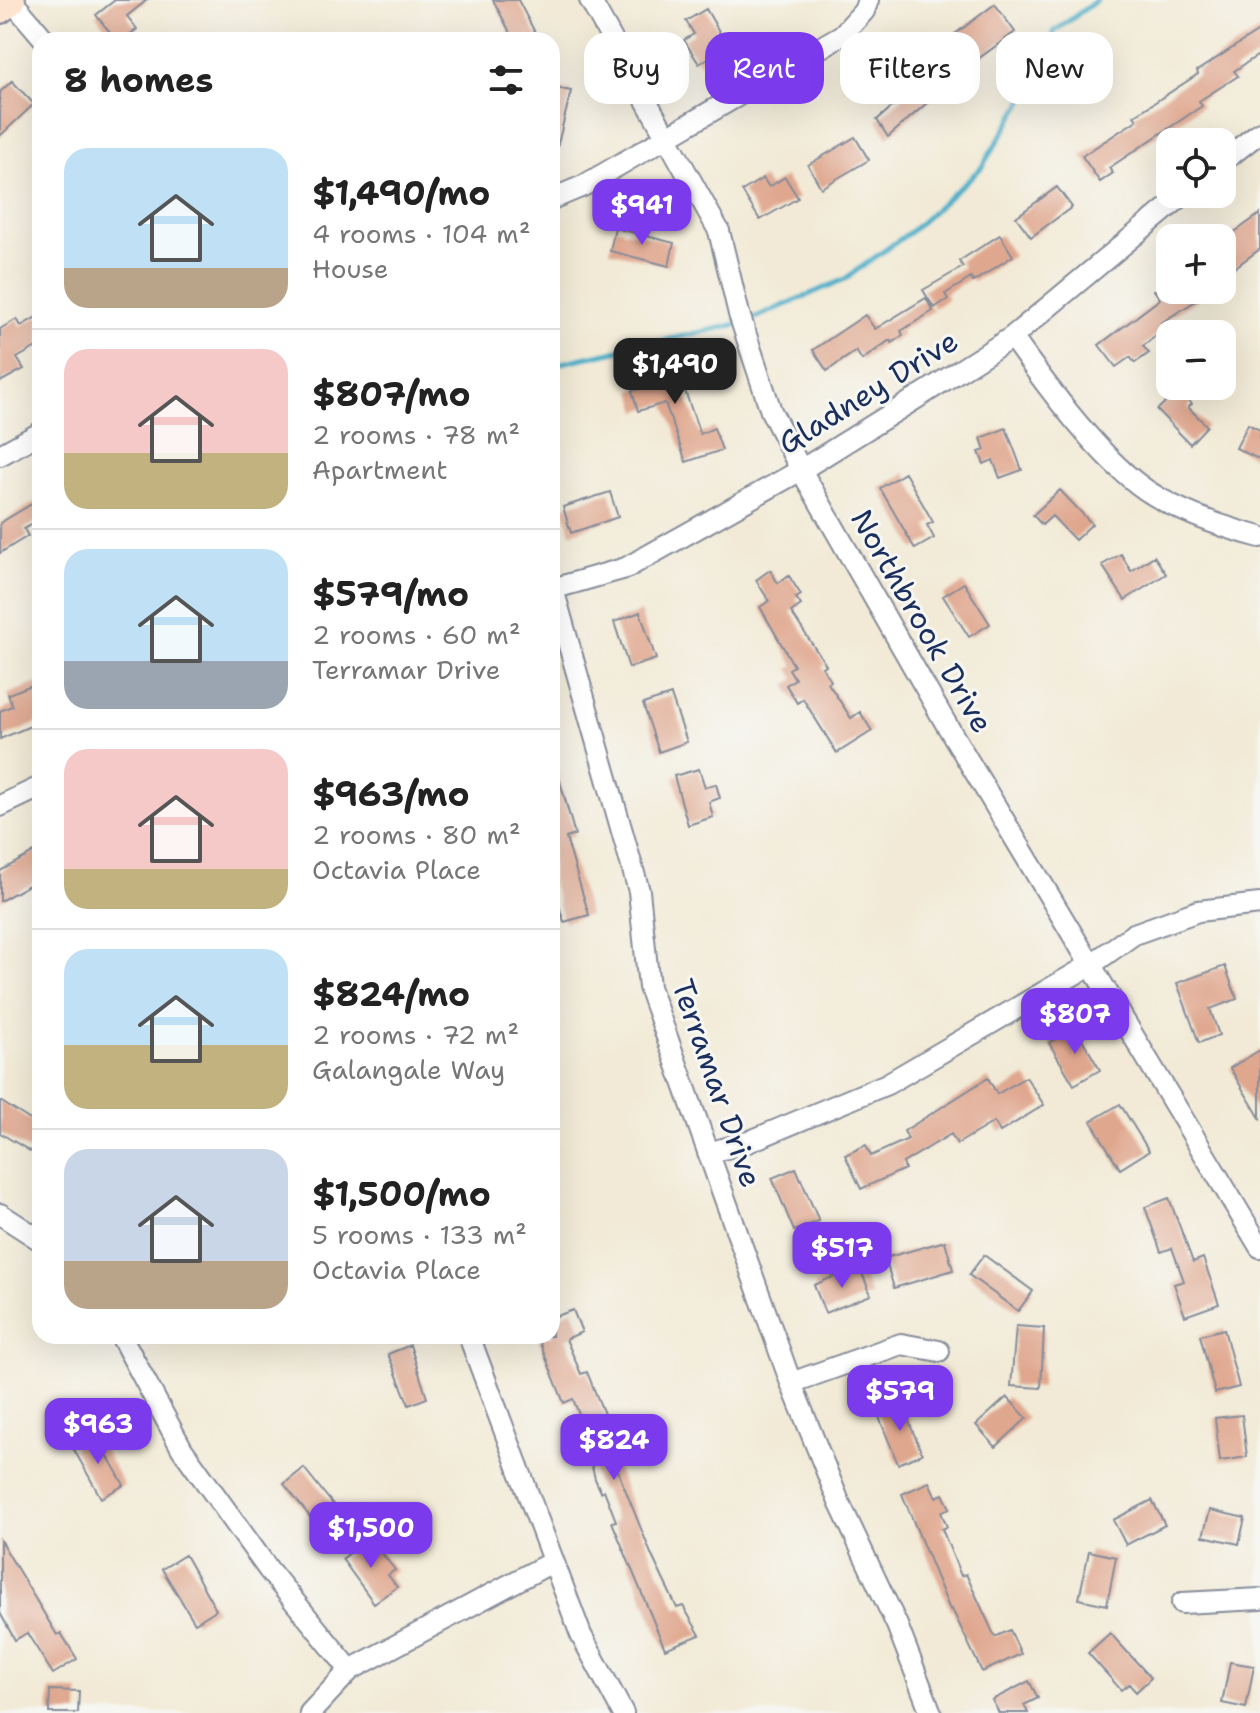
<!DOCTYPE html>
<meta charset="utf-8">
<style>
:root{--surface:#fff;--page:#f6f6f6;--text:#222;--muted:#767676;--line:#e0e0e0;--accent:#7c3aed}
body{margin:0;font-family:"Shantell Sans",sans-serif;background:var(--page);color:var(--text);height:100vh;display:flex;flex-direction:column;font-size:30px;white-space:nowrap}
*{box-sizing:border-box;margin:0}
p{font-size:26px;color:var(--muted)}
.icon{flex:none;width:44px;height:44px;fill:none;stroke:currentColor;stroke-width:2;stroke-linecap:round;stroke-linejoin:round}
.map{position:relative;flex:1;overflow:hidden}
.drawer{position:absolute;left:32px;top:32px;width:528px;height:1312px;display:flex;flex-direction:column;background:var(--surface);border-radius:24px;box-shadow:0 8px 32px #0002}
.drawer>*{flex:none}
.hud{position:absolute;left:584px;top:32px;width:556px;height:72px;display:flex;gap:16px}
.buttons{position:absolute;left:1156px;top:128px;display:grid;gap:16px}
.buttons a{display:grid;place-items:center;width:80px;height:80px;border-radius:16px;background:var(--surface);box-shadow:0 8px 32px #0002;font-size:40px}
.price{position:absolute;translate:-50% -68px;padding:0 18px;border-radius:16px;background:var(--accent);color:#fff;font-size:26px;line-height:52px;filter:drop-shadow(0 2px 4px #0008)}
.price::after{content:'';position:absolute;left:50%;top:48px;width:24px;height:18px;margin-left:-12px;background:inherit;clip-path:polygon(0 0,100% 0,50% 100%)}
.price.on{background:#222;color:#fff}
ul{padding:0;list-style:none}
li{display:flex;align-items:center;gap:24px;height:200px;padding:0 32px}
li+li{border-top:2px solid var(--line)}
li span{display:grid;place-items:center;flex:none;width:224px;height:160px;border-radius:24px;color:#555}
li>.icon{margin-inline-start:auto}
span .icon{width:96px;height:96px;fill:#fffc;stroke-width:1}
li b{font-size:34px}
h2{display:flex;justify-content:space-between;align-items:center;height:96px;padding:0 32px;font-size:34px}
.tag{padding:0 28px;border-radius:24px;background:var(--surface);box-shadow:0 8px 32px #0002;font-size:28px;line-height:72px}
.tag.on{background:var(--accent);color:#fff}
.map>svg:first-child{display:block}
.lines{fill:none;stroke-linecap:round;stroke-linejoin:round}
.stream{stroke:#4aafc9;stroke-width:5}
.building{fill:#e0a78f}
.street-casing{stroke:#868c9a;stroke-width:24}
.secondary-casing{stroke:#868c9a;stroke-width:32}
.street{stroke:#fff;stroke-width:20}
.secondary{stroke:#fde4d1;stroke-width:28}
.labels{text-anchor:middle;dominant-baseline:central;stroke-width:6;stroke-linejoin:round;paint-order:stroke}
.street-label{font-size:30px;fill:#1b2f5e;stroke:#f6f6f2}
</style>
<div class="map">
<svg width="1260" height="1713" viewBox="0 0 1260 1713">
<rect width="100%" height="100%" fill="#f6f6f2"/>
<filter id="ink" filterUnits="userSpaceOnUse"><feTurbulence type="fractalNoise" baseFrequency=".0125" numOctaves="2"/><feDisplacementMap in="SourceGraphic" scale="16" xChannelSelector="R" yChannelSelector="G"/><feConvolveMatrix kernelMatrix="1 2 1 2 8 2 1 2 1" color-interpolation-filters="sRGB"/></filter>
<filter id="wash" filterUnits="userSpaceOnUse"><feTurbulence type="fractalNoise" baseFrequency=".006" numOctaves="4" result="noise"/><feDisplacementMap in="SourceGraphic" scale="32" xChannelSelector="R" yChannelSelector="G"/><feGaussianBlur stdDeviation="1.8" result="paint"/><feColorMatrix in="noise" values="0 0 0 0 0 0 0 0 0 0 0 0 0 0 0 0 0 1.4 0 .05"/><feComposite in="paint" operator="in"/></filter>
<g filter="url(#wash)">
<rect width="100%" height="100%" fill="#f2ead6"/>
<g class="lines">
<path class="stream" d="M748,321l97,-42 65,-47 71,-64 46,-73 28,-64 42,-31
M552,365l186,-41"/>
</g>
<g id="blocks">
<path class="building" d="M115,0h32l-20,16 10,13 -14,11h-7l-20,-25z
M493,0h25l21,40h-25z
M995,4l20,28 -44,32 -20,-27z
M706,9l22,38 -29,17 -15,-24 10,-6 -8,-13z
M1260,30v24l-26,17 4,5 -39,25 3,5 -93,62 4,5 -13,9 -18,-26 55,-36 -3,-4 64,-42 -1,-3z
M930,74l13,15 -55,48 -11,-17z
M12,81l22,23 -34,32v-44z
M552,87l19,4 -14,57h-5z
M855,137l14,23 -48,28 -13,-23z
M785,177l13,21 -38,22 -18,-29 21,-13 6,9z
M1057,187l15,20 -41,30 -15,-20z
M1260,214v35l-26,19 -12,-17v-10z
M615,228l59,15 -5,23 -59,-15z
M1000,235l13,21 -40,26 -2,-4 -26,16 3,5 -14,9 -11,-18 40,-23 -4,-6z
M1154,290h59l-52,33 5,5 -23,18 6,7 -14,10 -5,-6 -14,10 -17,-22 61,-46z
M926,298l7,13 -32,20 2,4 -11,8 -2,-3 -28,20 -6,-9 -29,20 -14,-21 52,-35 10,14z
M40,315v30l-23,13 7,11 -24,13v-53l17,-10 4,7z
M670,348l30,86 14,-6 8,22 -36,12 -21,-59 -27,8 -6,-20 23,-7 -10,-29z
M1178,390l14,14 -4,3 19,19 -17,18 -33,-34z
M1248,424l12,6v30l-24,-12z
M1006,428l16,42 -22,8 -7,-18 -9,4 -5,-12 6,-2 -4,-12z
M905,473l28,49 -6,3 7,13 -19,11 -35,-61z
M1060,490l32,34 -17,16 -23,-24 -10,9 -9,-10z
M610,492l8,25 -47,16 -8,-26z
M40,499v21l-16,9 4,7 -28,17v-30z
M1121,554l10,17 23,-15 12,18 -41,26 -23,-35z
M770,570l8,13 11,-7 12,19 -5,3 5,7 -10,7 35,53 -4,2 9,14 -3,2 23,35 9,-6 12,19 -35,22 -34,-54 -6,4 -11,-18 9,-6 -6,-10 5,-3 -34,-59 9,-6 -13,-21z
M964,583l26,41 -21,13 -26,-41z
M640,612l16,47 -27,9 -15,-46z
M40,682v40l-40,17v-28l12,-5 -4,-12z
M671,695l16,47 -28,10 -16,-48z
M556,767l19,68 -9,3 23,77 -25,7 -12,-39v-115z
M699,769l6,18 11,-3 4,14 -11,4 4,15 -25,8 -14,-49z
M40,849v30l-40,22v-30z
M1225,966l12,33 -27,10 9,26 -20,8 -22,-60z
M1075,1027l25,43 -26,15 -25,-42z
M1260,1050v68l-30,-50z
M1026,1077l18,28 -44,27 -6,-10 -37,22 -6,-10 -48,29 2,6 -44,20 -16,-34 21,-10 5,11 37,-17 -4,-8 84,-53 9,16z
M0,1101l40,25v31l-40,-24z
M1120,1104l29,47 -29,18 -29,-48z
M796,1168l23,53 -25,10 -22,-53z
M1169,1198l24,64 10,-4 16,46 -34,12 -11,-32 10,-3 -12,-33 -11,4 -16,-45z
M945,1241l8,29 -59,18 -9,-30z
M984,1255l49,36 -15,20 -49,-36z
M859,1266l12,29 -46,18 -11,-28z
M552,1304l5,12 16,-6 9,22 -16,7 15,35 6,-2 21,52 -4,1 13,32 -4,2 39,97 25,52 6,-2 17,29 -35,14 -53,-127 4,-1 -12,-31 -3,2 -6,-13 -7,-29 4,-2 -19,-49 -9,4 -27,-67h15z
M1016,1326l28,2 -3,60 -30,-2z
M1224,1329l15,58 -24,6 -15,-58z
M410,1345l17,53 -18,7 -21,-51z
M1007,1397l20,21 -31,29 -20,-22z
M901,1402l21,52 -24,10 -21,-52z
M1242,1415l5,42 -27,4 -5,-43z
M96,1435l28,50 -23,13 -28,-50z
M304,1468l39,49 -20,16 -39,-49z
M929,1482l7,15 7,-3 7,14 -9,4 6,15 -5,2 19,47 5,-2 29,63 15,-7 11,24 -39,18 -30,-63 -2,1 -48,-116z
M1152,1500l13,25 -39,20 -13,-25z
M1210,1510l35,8 -6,26 -36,-8z
M370,1538l25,32 -7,5 9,12 -23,16 -32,-44z
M0,1540l57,95 4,-2 16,26 -24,15 -26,-41 -12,7 -15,-27z
M1089,1551l27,6 -9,48 -28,-6z
M185,1555l31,55 -21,13 -33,-54z
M1110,1633l41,45 -15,14 -7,-8 -8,6 -33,-37z
M1230,1662l24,4 -8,42 -24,-5z
M1029,1681l9,17 -14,7 4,8h-29l-7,-13z
M50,1690l29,1 -1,22h-29z"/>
</g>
</g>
<g filter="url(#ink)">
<use href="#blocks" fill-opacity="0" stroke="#868c9a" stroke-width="2"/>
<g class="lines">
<g class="street-casing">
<path id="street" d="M11,0l34,40
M590,0l129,231 20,83 32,97 30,59 144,252 315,525
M1222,162l38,-30
M552,199l31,-13 259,-151 22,-24 4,-11
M1012,337c33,47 87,121 134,153 33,22 76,37 114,47
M0,455l40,-22
M552,589l74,-21 175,-98 122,-76 89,-57 172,-143
M553,589l86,302 10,96 142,396 48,119 58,123 34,88
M0,806l40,-19
M708,1153l40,-11 139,-58 205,-120 42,-30 64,-23 62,-7
M0,1214l40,26
M121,1336l61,113 86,120 82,101
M469,1336l112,299 42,78
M791,1383l110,-39 38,7
M1182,1603l78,-4
M310,1713l40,-43 202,-108"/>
</g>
<g class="secondary-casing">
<path id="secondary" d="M0,9l11,-9"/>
</g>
<use href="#street" class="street"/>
<use href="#secondary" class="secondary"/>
</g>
</g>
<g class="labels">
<g class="street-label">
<text transform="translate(868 392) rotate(-32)">Gladney Drive</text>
<text transform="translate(922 621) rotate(60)">Northbrook Drive</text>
<text transform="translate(717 1083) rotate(71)">Terramar Drive</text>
</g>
</g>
</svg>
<div class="buttons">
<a><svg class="icon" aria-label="locate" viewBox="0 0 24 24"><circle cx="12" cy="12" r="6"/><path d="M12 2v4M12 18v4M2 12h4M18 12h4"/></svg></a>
<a>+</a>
<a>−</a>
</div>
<b class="price" style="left:642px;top:247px">$941</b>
<b class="price on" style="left:675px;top:406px">$1,490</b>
<b class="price" style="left:1075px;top:1056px">$807</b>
<b class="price" style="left:842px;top:1290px">$517</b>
<b class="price" style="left:900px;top:1433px">$579</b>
<b class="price" style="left:98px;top:1466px">$963</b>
<b class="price" style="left:614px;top:1482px">$824</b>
<b class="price" style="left:371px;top:1570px">$1,500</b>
<div class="hud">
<a class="tag">Buy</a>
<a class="tag on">Rent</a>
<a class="tag">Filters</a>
<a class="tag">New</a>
</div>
<section class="drawer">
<h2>8 homes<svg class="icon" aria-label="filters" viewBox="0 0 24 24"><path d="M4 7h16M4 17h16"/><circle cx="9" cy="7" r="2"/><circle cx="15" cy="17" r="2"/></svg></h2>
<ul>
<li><span style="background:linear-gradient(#bfe0f5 75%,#b9a48a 0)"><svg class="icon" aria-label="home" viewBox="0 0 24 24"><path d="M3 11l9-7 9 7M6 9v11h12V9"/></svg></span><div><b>$1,490/mo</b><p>4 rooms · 104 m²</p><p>House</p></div></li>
<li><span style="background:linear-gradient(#f6c9c9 65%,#c2b280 0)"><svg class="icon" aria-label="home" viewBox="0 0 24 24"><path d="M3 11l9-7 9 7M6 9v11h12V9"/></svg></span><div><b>$807/mo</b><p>2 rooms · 78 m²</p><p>Apartment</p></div></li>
<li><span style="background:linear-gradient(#bfe0f5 70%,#9aa5b1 0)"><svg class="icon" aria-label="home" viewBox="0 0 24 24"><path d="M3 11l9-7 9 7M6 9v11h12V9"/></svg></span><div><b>$579/mo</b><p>2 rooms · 60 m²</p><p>Terramar Drive</p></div></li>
<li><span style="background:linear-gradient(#f6c9c9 75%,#c2b280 0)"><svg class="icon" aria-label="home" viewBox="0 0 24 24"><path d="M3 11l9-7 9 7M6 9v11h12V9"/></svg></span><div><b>$963/mo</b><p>2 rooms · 80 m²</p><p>Octavia Place</p></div></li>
<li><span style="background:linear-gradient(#bfe0f5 60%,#c2b280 0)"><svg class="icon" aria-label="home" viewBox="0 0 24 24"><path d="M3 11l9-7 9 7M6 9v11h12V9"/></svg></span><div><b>$824/mo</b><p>2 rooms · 72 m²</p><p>Galangale Way</p></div></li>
<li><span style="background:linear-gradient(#c9d6e8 70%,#b9a48a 0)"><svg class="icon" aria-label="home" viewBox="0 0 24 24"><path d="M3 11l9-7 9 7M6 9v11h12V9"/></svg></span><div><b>$1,500/mo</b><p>5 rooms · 133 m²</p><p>Octavia Place</p></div></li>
</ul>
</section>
</div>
